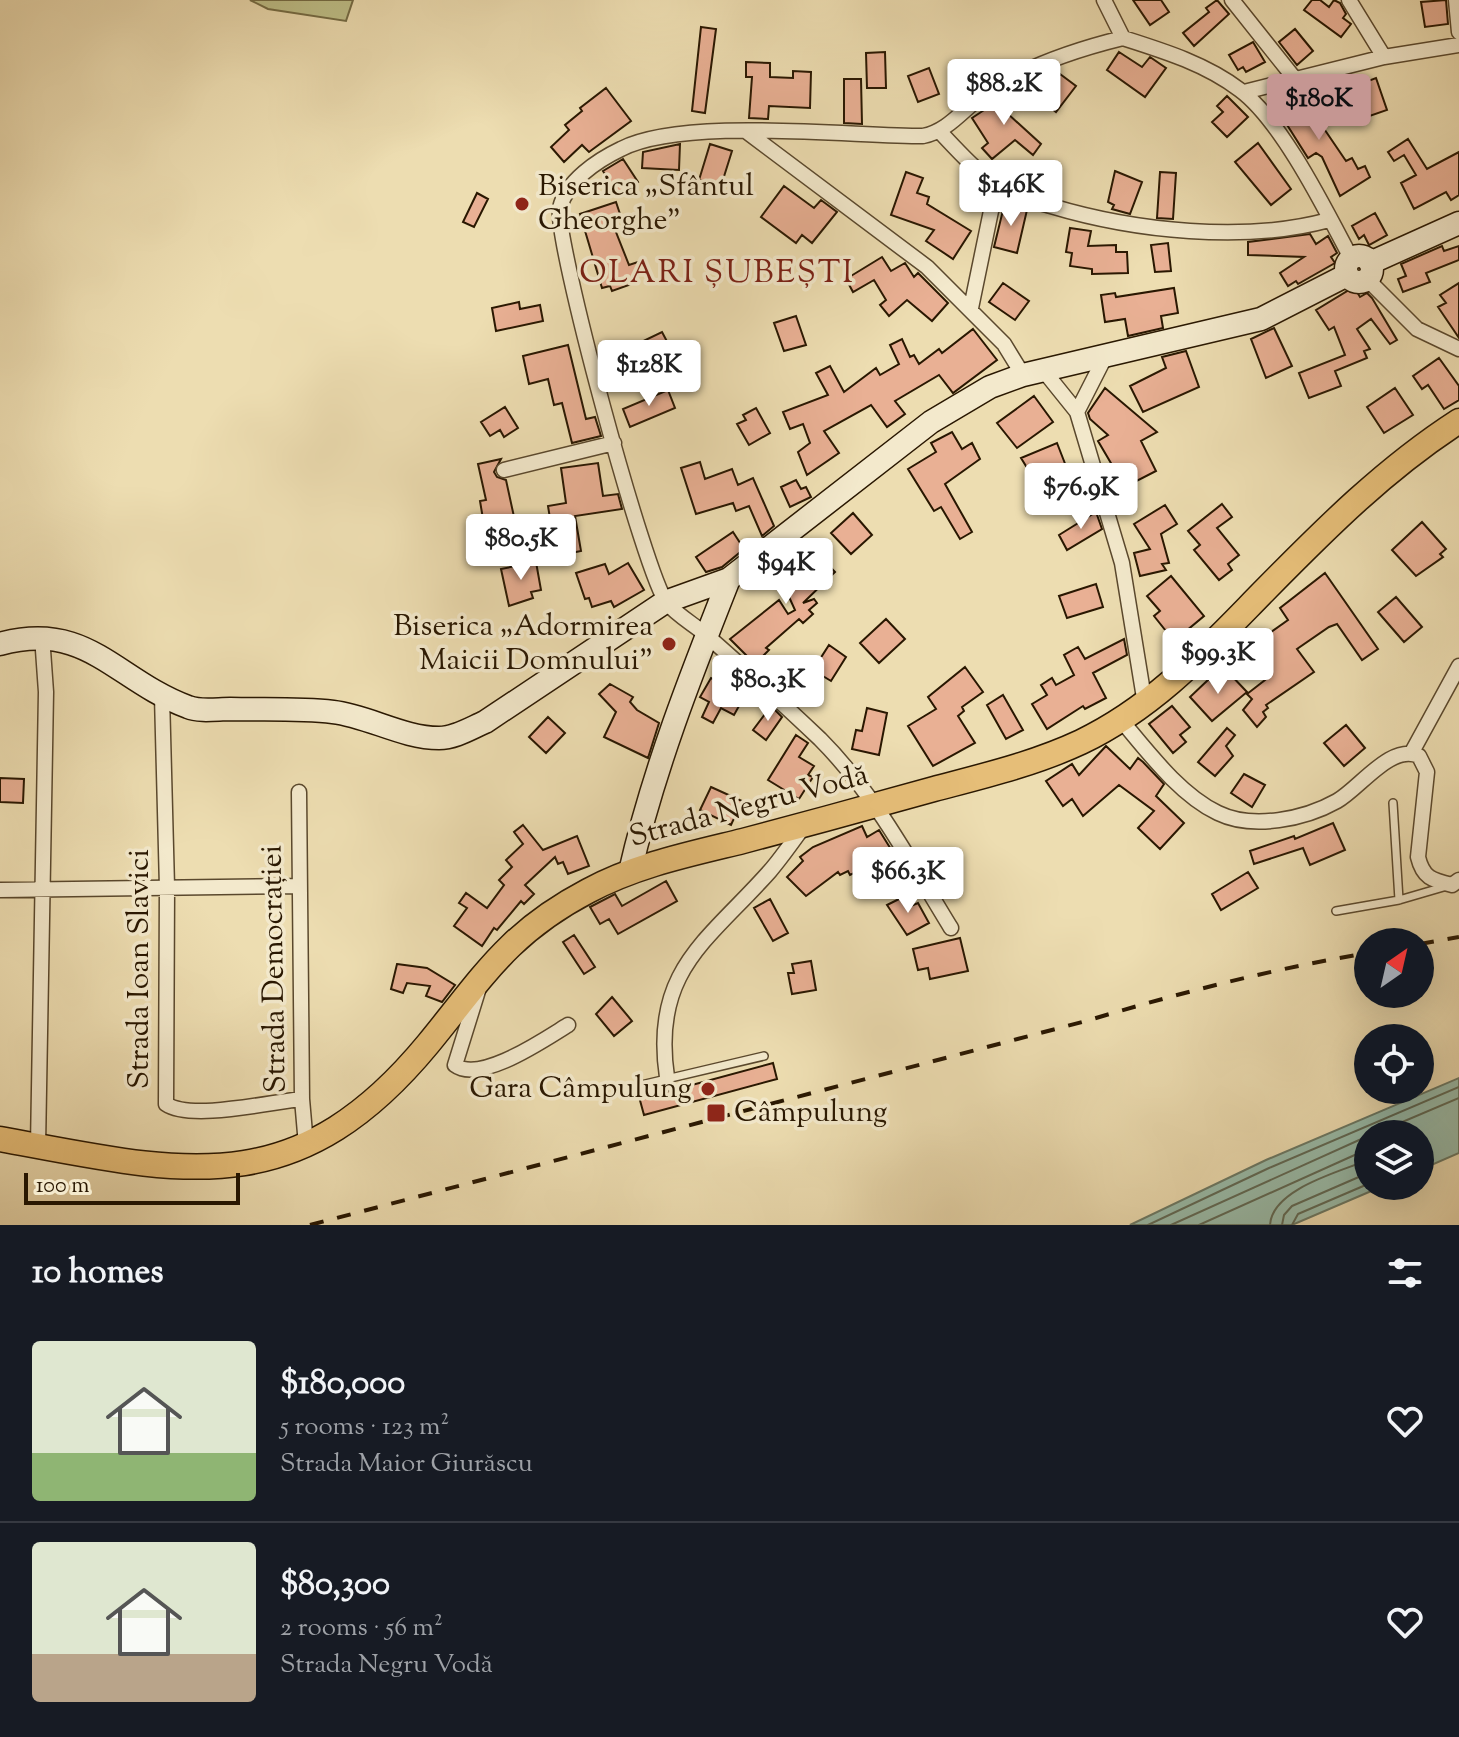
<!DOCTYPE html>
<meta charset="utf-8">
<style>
:root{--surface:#171b24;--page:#242831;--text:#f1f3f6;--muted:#9ea1a6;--line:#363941;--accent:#c59692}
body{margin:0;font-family:"Sorts Mill Goudy",serif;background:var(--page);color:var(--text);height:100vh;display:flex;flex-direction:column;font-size:30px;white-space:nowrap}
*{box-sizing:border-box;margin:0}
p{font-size:26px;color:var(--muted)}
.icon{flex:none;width:44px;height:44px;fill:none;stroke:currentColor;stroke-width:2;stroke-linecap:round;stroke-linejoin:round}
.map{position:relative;height:1225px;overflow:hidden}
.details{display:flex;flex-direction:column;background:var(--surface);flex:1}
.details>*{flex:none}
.needle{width:52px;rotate:34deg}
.fabs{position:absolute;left:1354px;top:928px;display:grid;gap:16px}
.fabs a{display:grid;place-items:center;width:80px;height:80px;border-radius:50%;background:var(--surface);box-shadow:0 8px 32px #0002;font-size:40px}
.scale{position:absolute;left:24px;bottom:20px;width:216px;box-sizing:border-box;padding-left:8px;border:4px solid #291701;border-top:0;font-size:22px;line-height:28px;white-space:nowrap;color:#291701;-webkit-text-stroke:6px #f3e9cc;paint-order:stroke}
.price{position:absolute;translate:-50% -68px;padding:0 18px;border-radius:8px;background:#fff;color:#222;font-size:26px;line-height:52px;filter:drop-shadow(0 2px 4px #0008)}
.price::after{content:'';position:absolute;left:50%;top:48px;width:24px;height:18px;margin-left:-12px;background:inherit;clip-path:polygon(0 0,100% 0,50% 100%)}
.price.selected{background:var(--accent);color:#111}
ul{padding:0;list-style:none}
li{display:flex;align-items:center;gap:24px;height:200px;padding:0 32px}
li+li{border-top:2px solid var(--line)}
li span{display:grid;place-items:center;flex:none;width:224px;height:160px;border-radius:8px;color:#555}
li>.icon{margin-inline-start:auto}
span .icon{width:96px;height:96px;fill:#fffc;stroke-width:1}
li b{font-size:34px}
h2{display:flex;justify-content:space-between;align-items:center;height:96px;padding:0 32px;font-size:34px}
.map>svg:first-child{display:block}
.green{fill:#bebf88;stroke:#746b44;stroke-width:2}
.water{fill:#99bcaa;stroke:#6c7a66;stroke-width:2}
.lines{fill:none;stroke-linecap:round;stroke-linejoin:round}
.shore{stroke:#616a56;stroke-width:2}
.building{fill:#e9b094;stroke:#291701;stroke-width:2}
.lane-casing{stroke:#5a482d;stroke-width:10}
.street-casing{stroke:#5a482d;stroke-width:17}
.secondary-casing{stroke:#291701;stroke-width:25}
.primary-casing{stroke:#291701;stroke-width:27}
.lane{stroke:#f3e9cc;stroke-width:7}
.street{stroke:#f3e9cc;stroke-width:14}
.secondary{stroke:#f3e9cc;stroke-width:22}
.primary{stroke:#e6be78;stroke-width:24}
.rail{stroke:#291701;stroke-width:4;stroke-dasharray:14 14;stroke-linecap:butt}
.poi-dot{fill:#8f2418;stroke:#f3e9cc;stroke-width:3}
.labels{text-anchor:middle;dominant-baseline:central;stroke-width:7;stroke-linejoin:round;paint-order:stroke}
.poi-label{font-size:30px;fill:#291701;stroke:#f3e9cc;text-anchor:start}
.street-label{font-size:30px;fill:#291701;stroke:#f3e9cc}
.neighbourhood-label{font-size:32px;letter-spacing:2px;fill:#7a1f14;stroke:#f3e9cc}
</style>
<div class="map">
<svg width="1459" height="1225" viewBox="0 0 1459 1225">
<rect width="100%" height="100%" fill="#edddb1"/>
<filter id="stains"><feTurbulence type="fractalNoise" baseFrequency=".0025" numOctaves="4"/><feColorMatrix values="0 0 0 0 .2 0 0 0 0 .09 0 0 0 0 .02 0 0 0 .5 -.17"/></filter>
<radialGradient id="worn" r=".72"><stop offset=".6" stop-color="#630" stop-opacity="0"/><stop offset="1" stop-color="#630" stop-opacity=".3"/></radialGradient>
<path class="green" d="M250,0h103l-7,21 -78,-12z"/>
<path class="water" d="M1459,1078v75l-39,17v-36h-52v52h15l-91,39h-162l136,-65z"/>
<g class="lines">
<path class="shore" d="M1374,1134l85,-36
M1148,1225l121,-57 190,-81
M1171,1225l197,-89
M1199,1225l169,-76
M1270,1225c2,-36 69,-53 98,-65
M1282,1225l2,-10 8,-9 76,-33
M1292,1225l6,-11 70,-30"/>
</g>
<path class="building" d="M1133,0h28l8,12 -19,13z
M1217,0l12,14 -35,32 -11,-13 26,-21 -3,-4z
M1312,0h8l9,7 5,-7 6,3 6,11 -3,4 8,6 -10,13 -37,-27z
M1446,0l2,24 -23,3 -4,-25z
M701,27l15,2 -11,84 -13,-2z
M1295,29l18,22 -16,14 -18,-23z
M1253,42l12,20 -19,10 -3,-5 -5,3 -9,-15z
M885,52l1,36h-19l-1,-35z
M1119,52l23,15 8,-10 16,11 -21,29 -38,-27z
M746,62l24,1v14l23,1v-7l18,1 -1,36 -41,-2 -1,13 -19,-1 3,-41h-6z
M929,68l10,26 -21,8 -10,-26z
M1060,74l16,12 -20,26 -16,-13z
M1376,78l11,32 -29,10 -11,-31z
M844,79h17l1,45 -18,-1z
M606,88l25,33 -42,31 -7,-7 -18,17 -13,-15 18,-17 -4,-5 17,-14 -2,-3z
M1297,89l49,72 6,-3 6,11 7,-3 5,11 -30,19 -18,-39 -6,-4 -8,5 -36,-57z
M1013,91l9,13 -15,9 34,31 -8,11 -18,-15 -23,19 -10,-11 6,-5 -16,-25z
M1227,96l21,21 -21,20 -15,-15 11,-10 -6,-6z
M1408,139l19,30 32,-17v43l-8,5 -5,-8 -32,17 -13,-26 15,-8 -12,-20 -10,6 -6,-9z
M1258,143l33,46 -20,16 -36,-43z
M680,144l-1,26 -37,-2 1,-16z
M710,144l22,7 -11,35 -22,-6z
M623,159l15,23 -19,13 -16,-24z
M1115,171l27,11 -12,32 -18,-5 2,-4 -6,-3z
M906,172l17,6 -6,15 12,4 -2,7 44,27 -18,28 -27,-18 8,-11 -43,-15z
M1160,172l16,1 -3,46 -16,-1z
M784,186l30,22 7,-8 16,12 -25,31 -10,-8 -6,8 -35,-26z
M477,193l11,6 -14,28 -11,-5z
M616,202l4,12 -10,3 19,48 15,-5 4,12 -21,7 2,6 -17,6 -2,-5 -8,2 -22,-74z
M1005,202l22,8 -10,43 -23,-6z
M1375,213l12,22 -18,10 -5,-10 -5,4 -7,-13z
M1070,228l21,3 -3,15 28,-1v7h11l1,21 -36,1v-5l-22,-3 2,-13 -6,-1z
M1310,234l6,10 12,-8 9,17 -6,4 4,6 -37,21 -2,-3 -8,5 -8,-13 24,-16 -56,-2v-13z
M1168,243l3,28 -16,1 -4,-27z
M1442,246l2,5 15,-5v14l-33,13 4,9 -27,10 -5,-13 8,-3 -5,-12z
M882,257l9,14 14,-8 9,14 4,-4 30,30 -16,18 -25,-21 -18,16 -9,-11 6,-5 -12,-20 -21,12 -7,-13z
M1003,283l26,18 -14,19 -26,-18z
M1459,283v55l-21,-31 8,-4 -6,-8z
M1354,287l6,10 7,-4 5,5 25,42 -7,4 -19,-25 -14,10 13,20 -6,2 3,7 -32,13 6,15 -32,12 -10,-25 46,-18 -11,-28 -5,3 -13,-20z
M1174,288l4,25 -17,3 2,12 -35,8 -3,-17 -20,3 -4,-27 14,-2 1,4z
M519,302l1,7 20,-4 3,16 -47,10 -4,-23z
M796,316l10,29 -22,6 -10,-28z
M1274,328l18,38 -26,12 -15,-39z
M973,329l24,31 -44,33 -14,-18 -44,26 10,13 -18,13 -16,-22 -47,26 15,22 -32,22 -9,-23 12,-9 -7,-19 -13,5 -7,-17 45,-17 -12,-22 14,-7 14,26 32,-24 4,7 19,-11 -9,-19 12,-6 8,18 4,-2 5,9 20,-15 3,4z
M662,332l9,17 -52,25 -9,-17z
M568,345l18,74 9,-2 6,19 -29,7 -10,-40 -8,2 -6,-26 -19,5 -6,-28z
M1186,351l13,36 -56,25 -13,-26 36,-18 -4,-11z
M1439,358l20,28v14l-15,9 -16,-24 -6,4 -9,-13z
M1105,388l52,44 -16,9 15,30 -31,16 -27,-46 10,-6 -18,-16 -2,-6z
M1395,388l18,27 -29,18 -17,-26z
M668,390l7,18 -45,19 -7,-18z
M1034,396l19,26 -36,26 -20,-25z
M505,407l13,21 -14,9 -4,-7 -10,6 -9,-14z
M756,408l14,25 -21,12 -12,-21 9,-4 -3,-5z
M952,432l10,17 10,-6 8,16 -35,25 27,48 -12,7 -19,-32 -7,4 -26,-42 28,-17 -5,-9z
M1057,443l14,36 6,-1 7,22 -44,12 -11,-41 -8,-13z
M501,459l-7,13 3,5 9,3 10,46 -31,5 -5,-30 6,-1 -8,-36z
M700,462l5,17 27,-10 6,16 15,-7 21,48 -12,10 -13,-30 -13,5 -3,-8 -37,11 -15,-46z
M598,463l5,33 15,-2 4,15 -47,7 6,35 -25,5 -8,-50 18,-3 -5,-35z
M796,480l5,9 5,-2 5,10 -21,10 -9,-20z
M1222,504l10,13 -15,11 22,27 -11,9 4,6 -13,10 -25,-30 6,-5 -12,-14z
M1165,505l12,19 -16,10 8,29 -7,1 4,6 -26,6 -6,-23 16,-4 -16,-25z
M1096,512l6,17 -35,21 -8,-15z
M853,513l19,22 -21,19 -20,-21z
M1422,522l24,27 -6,5 3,3 -27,19 -24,-26z
M733,532l11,17 -22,18 -16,5 -10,-15z
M807,543l28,29 -32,31 11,-4 3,4 -8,7 4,4 -10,9 -4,-4 -33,29 3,2 -12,12h-4l-23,-23 49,-39 9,14 7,-4 -10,-22 5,2 11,-10 -11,-19z
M536,562l5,28 -10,2 2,6 -24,8 -8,-37z
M628,563l16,27 -30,17 -3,-6 -19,6 -3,-9 -4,1 -9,-26 29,-9 4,10z
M1325,573l53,76 -16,11 -25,-36 -8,3 -32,22 17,23 -48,33 2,3 -5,4 3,5 -9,10 -14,-17 9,-11 -5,-5 18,-14 -24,-35 12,-9 4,6 31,-22 -8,-12z
M1171,576l33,40 -30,25 -20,-25 6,-5 -13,-15z
M1096,584l7,23 -36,11 -8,-22z
M1396,597l26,30 -18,15 -26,-30z
M886,619l19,20 -26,24 -19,-20z
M1124,639l3,16 -34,18 13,25 -21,11 -2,-3 -36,23 -15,-25 15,-9 -6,-10 11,-7 4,7 18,-10 -10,-20 14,-8 7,12z
M829,645l17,12 -15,24 -18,-11z
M965,667l18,25 -21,15 2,4 -6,5 17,27 -42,23 -25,-40 28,-17 -8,-12z
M727,668l12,10 -2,4 12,6 -15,27 -13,-7 -8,15 -11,-6 7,-15 -9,-5 11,-19 8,4z
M1228,672l19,20 -35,29 -22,-24 19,-18 5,6z
M610,684l23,13 -3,5 7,8 22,13 -11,35 -44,-21 12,-25 -17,-18z
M1003,695l20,35 -17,9 -19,-34z
M771,706l11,11 -16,23 -13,-10z
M1172,706l18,21 -10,8 6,7 -13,11 -24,-29z
M867,708l20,5 -8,42 -27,-6 4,-19 6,1z
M548,717l17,16 -19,20 -17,-16z
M1346,725l19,23 -21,18 -20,-23z
M1227,728l8,7 -9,11 7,10 -18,20 -17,-14z
M796,735l12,8 -9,14 15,9 -6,9 5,2 -14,22 -31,-19z
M1106,746l24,23 8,-11 5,4 21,22 -8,12 28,27 -24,26 -22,-21 16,-17 -35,-26 -36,31 -11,-17 -9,7 -17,-25 26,-17 7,11z
M1244,774l21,11 -13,22 -21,-14z
M0,778l24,1 -1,24 -23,-1z
M711,787l31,14 -11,24 -31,-15z
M1333,823l12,27 -35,15 -7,-17 -49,16 -4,-13 44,-15 1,3z
M523,825l20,25 34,-14 12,30 -21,8 -5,-12 -5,2 -3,-7 -30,28 9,9 -10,10 -3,-3 -24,29 -3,-2 -12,18 -28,-20 13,-18 -8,-5 7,-10 21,15 17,-23 -5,-5 13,-13 -6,-7 17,-16 -9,-12z
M862,826l5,11 12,-7 28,45 -11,6 -12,-22 -34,16 -2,-4 -8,4 -2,-3 -32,24 -19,-19 16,-16 -3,-4 13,-10z
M1248,872l10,16 -37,22 -9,-16z
M666,881l11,20 -59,33 -9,-15 -9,5 -10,-17 25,-13 7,12z
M905,896l6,10 7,-3 11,20 -22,12 -20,-30z
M770,899l18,34 -15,8 -19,-33z
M574,935l21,32 -11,7 -21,-32z
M960,938l8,33 -38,8 -2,-11 -10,2 -5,-21z
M811,961l5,29 -24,4 -4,-21h6l-2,-9z
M397,964l30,4 28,17 -13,17 -16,-6 4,-10 -23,-3 -4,10 -12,-4z
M612,997l20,24 -18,15 -18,-22z
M773,1063l4,16 -133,36 -6,-22 26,-7 2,6z"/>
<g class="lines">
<g class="lane-casing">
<path id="lane" d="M1393,803l6,97
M1336,911l63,-11 48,-14
M641,1085l123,-29"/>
</g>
<g class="street-casing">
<path id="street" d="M1104,0l19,38c41,13 83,26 117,52 42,31 86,121 111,168
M1232,0l63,79
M1349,0l35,57
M1456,0l3,32
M1244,92l140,-35 75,-12
M747,132l180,135 77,77 19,31
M941,133c17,18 37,40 58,54 14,10 35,14 52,19 83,25 194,37 278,14
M1367,279l50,50 42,20
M971,308l20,-97 9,-22
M1104,359l-27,53 45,151 21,129 7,10
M1044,371l33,41
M504,470l110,-27
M162,696l5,191 -1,217c25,17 104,-2 136,-5
M1121,720c27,32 59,75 97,93 35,17 87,6 119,-12 23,-13 54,-58 82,-45l8,16 -9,85c5,21 14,23 34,28l7,-5
M1412,752l47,-86
M299,792l3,307 4,46
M0,890l299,-4
M951,928c-40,-65 -77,-135 -131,-189 -37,-35 -76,-71 -115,-105 -12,-10 -28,-19 -38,-31 -21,-24 -114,-368 -107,-395 6,-27 38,-48 61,-59 62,-32 227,-13 302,-13 27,-5 42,-30 66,-45 39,-25 89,-42 134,-53
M478,991l-23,74c25,19 90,-26 113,-40
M667,1077c-16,-107 42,-137 103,-206 12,-14 23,-30 34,-45
M38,1146l8,-454 -4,-56"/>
</g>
<g class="secondary-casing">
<path id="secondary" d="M1346 269a13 13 0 1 1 26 0a13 13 0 1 1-26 0Z
M1370,263l89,-40
M0,644c87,-24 115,36 188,63 12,5 29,2 42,2 34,1 69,-1 103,3 35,4 70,26 106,26 16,0 32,-10 46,-16l180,-120 64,-23 202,-157 59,-35 33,-12 238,-56 86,-44
M630,872c23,-101 61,-197 99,-293"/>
</g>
<g class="primary-casing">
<path id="primary" d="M0,1139c183,34 295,66 428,-95 55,-67 80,-111 160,-153 48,-26 102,-37 155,-50 64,-17 127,-34 191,-52 49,-13 100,-25 147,-47 75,-36 127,-94 184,-152 61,-62 121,-122 194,-169"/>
</g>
<use href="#lane" class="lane"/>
<use href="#street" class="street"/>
<use href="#secondary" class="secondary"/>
<use href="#primary" class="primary"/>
<path class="rail" d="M1420,944l39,-7
M310,1225l776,-204c93,-28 186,-52 282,-68"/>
</g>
<g class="poi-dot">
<circle cx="522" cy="204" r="8"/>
<circle cx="669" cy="644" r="8"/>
<circle cx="708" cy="1089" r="8"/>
<rect x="706" y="1103" width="20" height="20" rx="4"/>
</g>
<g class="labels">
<g class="poi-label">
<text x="538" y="187">Biserica „Sfântul<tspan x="538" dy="34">Gheorghe”</tspan></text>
<text x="653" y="627" text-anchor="end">Biserica „Adormirea<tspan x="653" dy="34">Maicii Domnului”</tspan></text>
<text x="692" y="1089" text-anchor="end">Gara Câmpulung</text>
<text x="734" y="1113">Câmpulung</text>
</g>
<g class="street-label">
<text transform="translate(749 807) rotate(-15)">Strada Negru Vodă</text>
<text transform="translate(140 969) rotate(-90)">Strada Ioan Slavici</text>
<text transform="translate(275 969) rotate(-91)">Strada Democrației</text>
</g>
<g class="neighbourhood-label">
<text x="717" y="274">OLARI ŞUBEŞTI</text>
</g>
</g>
<rect width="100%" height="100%" filter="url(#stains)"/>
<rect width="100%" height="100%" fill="url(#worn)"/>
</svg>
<div class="fabs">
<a><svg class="needle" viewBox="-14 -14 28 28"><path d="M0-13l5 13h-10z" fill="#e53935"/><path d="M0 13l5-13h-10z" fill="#9ea1a6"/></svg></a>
<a><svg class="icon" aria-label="locate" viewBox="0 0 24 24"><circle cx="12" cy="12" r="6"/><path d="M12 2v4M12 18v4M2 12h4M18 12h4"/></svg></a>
<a><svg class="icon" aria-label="layers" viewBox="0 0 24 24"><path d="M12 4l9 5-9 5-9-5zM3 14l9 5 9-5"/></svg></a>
</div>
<div class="scale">100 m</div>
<b class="price" style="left:1004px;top:127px">$88.2K</b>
<b class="price selected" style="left:1319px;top:142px">$180K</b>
<b class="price" style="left:1011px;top:228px">$146K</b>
<b class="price" style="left:649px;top:408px">$128K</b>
<b class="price" style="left:1081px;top:531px">$76.9K</b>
<b class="price" style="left:521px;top:582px">$80.5K</b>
<b class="price" style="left:786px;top:606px">$94K</b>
<b class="price" style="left:1218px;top:696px">$99.3K</b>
<b class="price" style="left:768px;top:723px">$80.3K</b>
<b class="price" style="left:908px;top:915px">$66.3K</b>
</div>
<section class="details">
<h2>10 homes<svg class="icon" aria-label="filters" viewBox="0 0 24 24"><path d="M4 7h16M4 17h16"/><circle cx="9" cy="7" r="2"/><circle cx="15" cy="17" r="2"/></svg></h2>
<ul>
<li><span style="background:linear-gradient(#dfe7d0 70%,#8fb573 0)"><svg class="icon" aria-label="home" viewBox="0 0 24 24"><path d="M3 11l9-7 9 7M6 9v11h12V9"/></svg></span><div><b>$180,000</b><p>5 rooms · 123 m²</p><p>Strada Maior Giurăscu</p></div><svg class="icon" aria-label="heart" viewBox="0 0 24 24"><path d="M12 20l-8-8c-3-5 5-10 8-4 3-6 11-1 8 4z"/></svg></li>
<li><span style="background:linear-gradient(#dfe7d0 70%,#b9a48a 0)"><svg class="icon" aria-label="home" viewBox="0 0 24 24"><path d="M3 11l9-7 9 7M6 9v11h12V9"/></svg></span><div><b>$80,300</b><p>2 rooms · 56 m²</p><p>Strada Negru Vodă</p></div><svg class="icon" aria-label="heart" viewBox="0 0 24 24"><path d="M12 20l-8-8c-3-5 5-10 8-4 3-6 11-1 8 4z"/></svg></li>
</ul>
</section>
